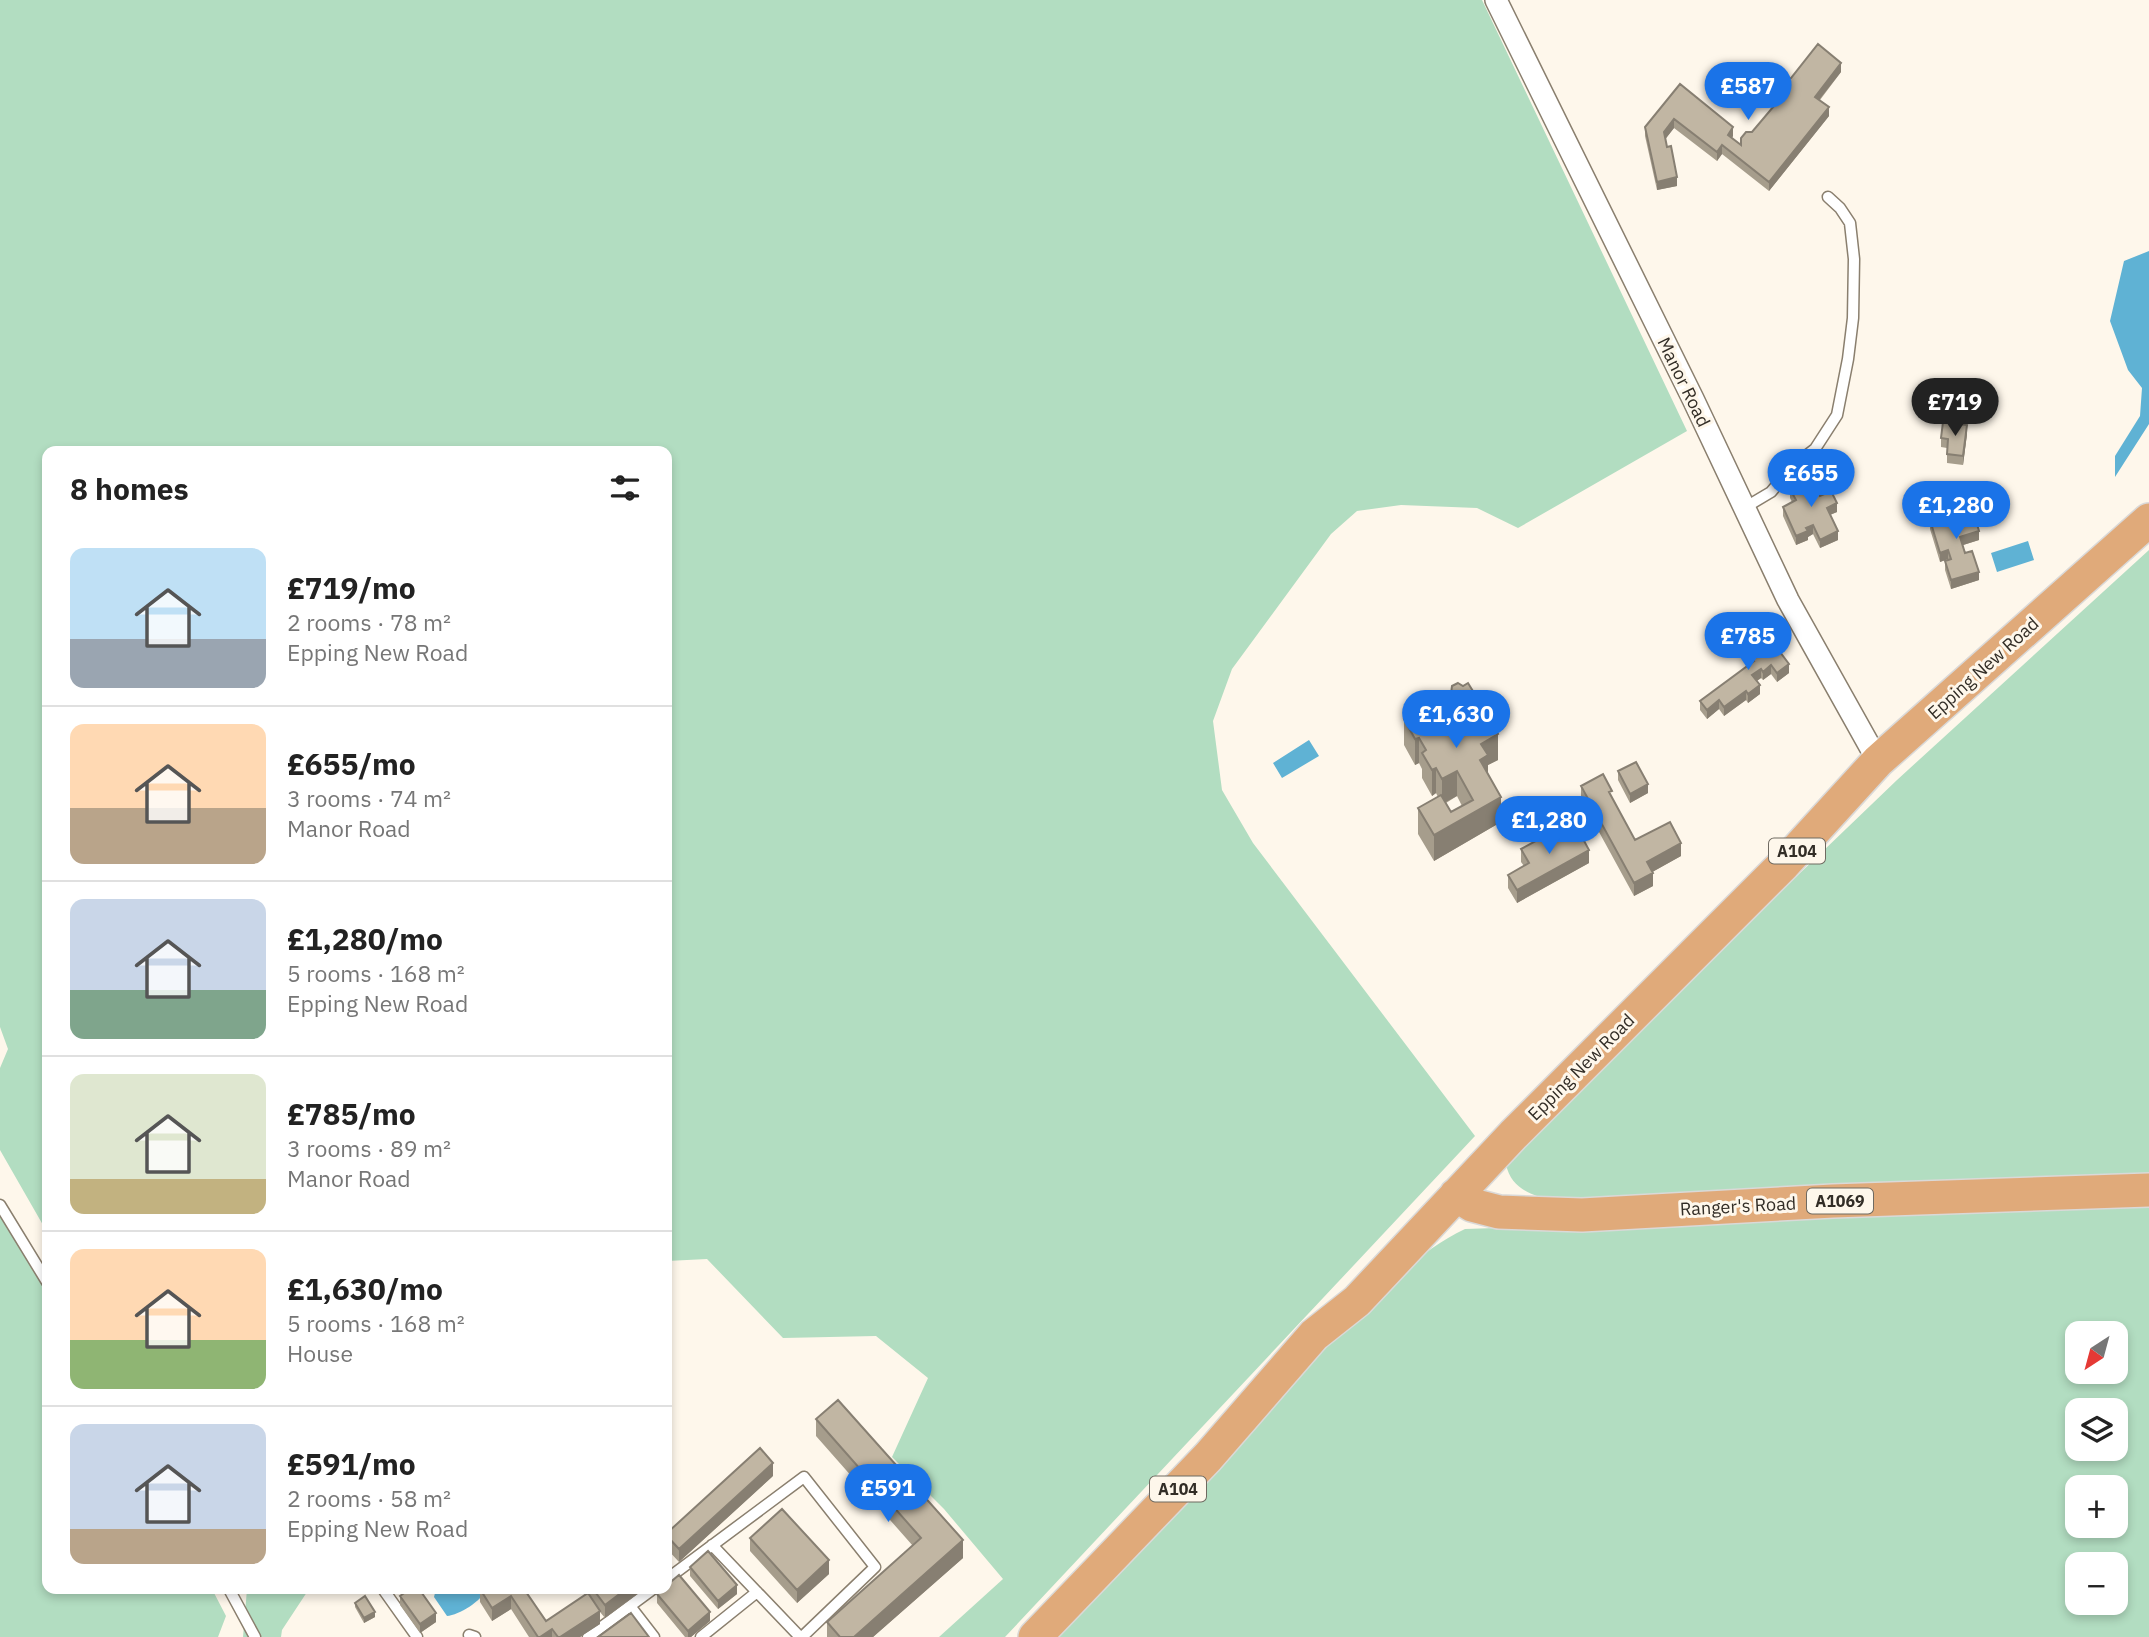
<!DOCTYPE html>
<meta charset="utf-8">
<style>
:root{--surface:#fff;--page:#f6f6f6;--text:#222;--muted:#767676;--line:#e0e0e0;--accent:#1a73e8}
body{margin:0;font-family:"IBM Plex Sans",sans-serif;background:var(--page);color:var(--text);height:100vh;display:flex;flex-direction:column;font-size:26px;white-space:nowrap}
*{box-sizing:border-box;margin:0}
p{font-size:23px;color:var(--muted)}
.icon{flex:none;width:38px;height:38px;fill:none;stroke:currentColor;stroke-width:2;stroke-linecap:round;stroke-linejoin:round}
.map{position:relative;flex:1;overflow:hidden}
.sheet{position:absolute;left:42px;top:446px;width:630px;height:1148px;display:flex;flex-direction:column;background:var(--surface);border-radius:14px;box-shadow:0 4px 10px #0003}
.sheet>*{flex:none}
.needle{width:46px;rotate:216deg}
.controls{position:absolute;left:2065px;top:1321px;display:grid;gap:14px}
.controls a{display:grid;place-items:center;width:63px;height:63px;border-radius:14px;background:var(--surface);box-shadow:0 4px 10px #0003;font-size:35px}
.price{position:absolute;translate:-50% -60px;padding:0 16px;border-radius:24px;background:var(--accent);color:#fff;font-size:23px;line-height:46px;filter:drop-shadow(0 2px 4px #0008)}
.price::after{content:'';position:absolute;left:50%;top:42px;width:21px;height:16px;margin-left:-10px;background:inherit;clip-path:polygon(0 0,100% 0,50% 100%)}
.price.active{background:#222;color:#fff}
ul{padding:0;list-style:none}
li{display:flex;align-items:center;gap:21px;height:175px;padding:0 28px}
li+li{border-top:2px solid var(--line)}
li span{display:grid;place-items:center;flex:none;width:196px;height:140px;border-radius:14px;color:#555}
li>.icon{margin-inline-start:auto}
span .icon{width:84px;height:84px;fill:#fffc;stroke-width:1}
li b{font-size:30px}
h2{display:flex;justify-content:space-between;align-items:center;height:84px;padding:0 28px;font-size:30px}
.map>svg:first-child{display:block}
.green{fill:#b2ddc1;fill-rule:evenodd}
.water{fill:#5fb2d4}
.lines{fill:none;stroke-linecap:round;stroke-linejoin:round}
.lane-casing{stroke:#8a7f6e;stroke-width:13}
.street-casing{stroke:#8a7f6e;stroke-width:24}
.primary-casing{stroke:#dad9d8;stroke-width:36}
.lane{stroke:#fff;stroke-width:10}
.street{stroke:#fff;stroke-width:21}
.primary{stroke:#e0aa7a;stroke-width:33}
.wall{fill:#a69d8c;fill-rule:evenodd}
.shaded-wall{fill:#877f72}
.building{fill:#c1b6a3;stroke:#877f72;stroke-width:2}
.labels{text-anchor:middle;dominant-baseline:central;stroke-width:6;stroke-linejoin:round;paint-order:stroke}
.shield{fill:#fef7eb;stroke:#6f6a61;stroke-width:2}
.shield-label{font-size:16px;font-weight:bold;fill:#322d26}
.street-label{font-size:18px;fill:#322d26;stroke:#fef7eb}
</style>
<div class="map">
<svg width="2149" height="1637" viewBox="0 0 2149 1637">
<rect width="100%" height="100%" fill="#fef7eb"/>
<path class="green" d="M0,0h1482l205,431 -169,97 -41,-20 -76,-3 -44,6 -26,23 -99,135 -19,52 9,69 31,53 222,293 -470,501h-66l64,-58 -59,-70 -52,-52 36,-79 -52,-42 -93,2 -76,-79 -40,2v-809h-620v780l-47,-82v-82l8,-19 -8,-22z
M2149,550v630l-593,22c-23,-7 -45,-12 -50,-38l10,-18 381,-366z
M2149,1206v431h-1097c89,-95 177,-191 268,-283 45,-45 87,-97 145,-125zM2077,1334h39v38h-39zM2077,1410h39v39h-39zM2077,1488h39v38h-39zM2077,1564h39v39h-39z
M0,1217l12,13 35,61v298h165l14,27 -8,21h-218z
M247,1589h62l-27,41 -1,7h-38z"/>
<path class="water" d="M2149,251v173l-34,53v-21l25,-40 2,-28 -14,-18 -18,-49 14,-60z
M2028,541l6,19 -37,12 -6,-19z
M1309,740l10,16 -37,22 -9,-15z
M436,1589h50c-4,12 -27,26 -39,27l-13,-19z"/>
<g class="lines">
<g class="lane-casing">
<path id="lane" d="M1744,508l27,-16 22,-26 22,-17 22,-34 11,-56 5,-41 1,-59 -4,-36 -10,-15 -12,-11
M0,1205l47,77
M712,1545l88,92
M667,1579l137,-102 71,90 -73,70
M229,1589l26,48
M383,1589l34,48
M630,1606l24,31
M469,1635l6,2
M588,1637l65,-48
M701,1637l56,-45"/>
</g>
<g class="street-casing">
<path id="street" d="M1496,0l197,399 95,201 90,161"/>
</g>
<g class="primary-casing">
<path id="primary" d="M1456,1195l16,10 27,7 83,3 251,-14 316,-11
M1035,1637l173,-180 106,-122 43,-34 156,-166 271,-271 94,-103 271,-241"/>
</g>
<use href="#lane" class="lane"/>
<use href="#street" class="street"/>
<use href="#primary" class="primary"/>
</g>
<path class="wall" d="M1841,72l-21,28 9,16 -60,75 -47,-37 -5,7 -43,-33 -9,11 12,47 -20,4 -12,-54v-9l35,-43 53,52 -1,2 9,7v-7l11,-6 31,-36 -1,-12z
M1967,434l-4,31 -16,-2v-15l-6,-1v-9z
M1798,481l23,15 16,16 -7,3 8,25 -18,8 -7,-14 -5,3v3l-12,5 -13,-29v-9l9,-5 -2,-4v-9l8,-4z
M1930,520l49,20 -16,5 2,8 14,27 -28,9 -6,-19v-9l3,-2 -8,3 -10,-33z
M1744,648l45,25 -12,9 -6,-8 -8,6 -2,-2 -4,3 3,13 -12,9 -2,-3 -22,16 -5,-7 -12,10 -7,-9v-9l50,-37 -6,-7z
M1424,708l69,17 5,35 -10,5v10l13,47 -67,39 -16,-27v-26l20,-11 -2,-4 -4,3 -10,-18v-9l-3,-6 -4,2 -11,-20v-26l5,-2v-7zM1457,796l5,10 -11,6 -5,-9z
M1618,771l30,22 -18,10 -12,-23z
M1581,786l31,12 23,42 46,16 -29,16 1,14 -19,10 -53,-97z
M1557,837l32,26 -72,40 -9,-15v-13l16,-9 -3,-4v-13z
M816,1419l147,139 -90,79h-46v-15l86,-76 -97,-110z
M773,1476l-94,86 -12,-13v-16z
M750,1538l79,36 -32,29 -47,-52z
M690,1567l47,27 -19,15 -28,-33z
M480,1589h44l22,32 41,-27v-5h57l-39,29 -5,-6v12l-20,13h-51l-18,-28 -19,12 -12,-19z
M657,1594l53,27 -19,16h-6l-28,-34z
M400,1596l36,26 -16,11 -20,-28z
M355,1603l20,14 -11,6 -9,-16z"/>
<path class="shaded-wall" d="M1841,63v9l-26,33v-8z
M1829,107v9l-60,75v-9z
M1674,119v9l-10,13v-9z
M1733,127v9l-5,7v-8z
M1722,145v9l-5,7v-9z
M1677,177v9l-20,4v-8z
M1967,425v9l-4,31v-9z
M1821,488v9l-4,2v-9z
M1837,503v9l-10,4v-8z
M1813,525v9l-5,3v3l-12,5v-9l10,-8z
M1838,531v9l-18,8v-8z
M1979,531v9l-19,6v-9z
M1948,550v9l-8,3v-9z
M1979,572v8l-28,9v-9z
M1789,664v9l-12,9v-9z
M1771,665v9l-8,6v-8z
M1761,669v9l-9,6v-9z
M1760,685v9l-12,9v-9z
M1746,691v9l-22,16v-9z
M1719,700v9l-12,10v-9z
M1493,707v26l5,1v26l-10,5v16l-8,-21 1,-16 6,-29 3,-6z
M1419,738v25l-4,2v-26z
M1436,768v25l-4,3v-26z
M1457,771v25l-15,8v-25z
M1648,784v9l-18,10v-9z
M1501,797v25l-67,39v-26z
M1681,843v13l-34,19v-13z
M1589,850v13l-72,40v-13z
M1653,873v13l-19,10v-13z
M773,1463v13l-94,86v-13z
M963,1540v18l-90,79h-19z
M668,1558v13l-1,1v-13z
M829,1560v14l-32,29v-13z
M737,1585v9l-19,15v-8z
M626,1589h18l-39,29v-13z
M511,1596v13l-19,12v-13z
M600,1611v13l-20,13h-20z
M375,1612v5l-11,6v-5z
M710,1612v9l-19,16h-3v-6z
M436,1613v9l-16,11v-9z
M552,1629v8h-12z"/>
<path class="building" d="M1818,44l23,19 -26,34 14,10 -60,75 -47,-37 -5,7 -43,-33 -10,13 3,15 4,-1 6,31 -20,5 -12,-55 35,-43 53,43 -5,8 13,10v-7l5,-6h6l33,-39 -3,-9 4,-5 5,-1z
M1943,422l24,3 -4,31 -16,-2 1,-15 -7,-1z
M1810,475l2,5 5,-2 4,10 -4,2 3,6 11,-5 6,12 -10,5 11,23 -18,9 -7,-15 -7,3 2,3 -12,5 -13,-29 13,-7 -6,-11 9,-5 -1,-3z
M1972,507l7,24 -19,6 5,16 7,-2 7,21 -28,8 -6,-19 6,-2 -3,-9 -8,3 -10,-33z
M1765,632l24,32 -12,9 -6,-8 -8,7 -2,-3 -9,6 8,10 -12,9 -2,-3 -22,16 -5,-7 -12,10 -7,-9 54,-40 -10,-13z
M1458,683l5,3 5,-3 8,13 4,-3 2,3 3,-2 8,13 -3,2 2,4 -5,2 11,19 -17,10 7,11 -8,5 21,37 -67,38 -16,-27 23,-13 10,17 22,-12 -16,-29 -15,8 -6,-11 -4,2 -10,-17 4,-3 -7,-12 -4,1 -11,-20 6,-3 -1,-6 10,-5 5,3 27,-14 1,-8z
M1636,762l12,22 -18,10 -12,-23z
M1603,774l9,17 -3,1 26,48 35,-18 11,21 -34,19 6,11 -19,10 -53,-97z
M1576,826l13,24 -72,40 -9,-15 21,-12 -8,-14 33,-18 3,6z
M838,1400l125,140 -109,97h-14l-13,-15 94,-84 -105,-119z
M760,1448l13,15 -94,86 -12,-13v-3z
M782,1509l47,51 -32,30 -47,-52z
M708,1551l29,34 -19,16 -28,-34z
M679,1575l31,37 -22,19 -31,-37 5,-5h5v-4z
M410,1589h9l17,24 -16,11 -20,-28z
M480,1589h44l22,32 42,-28 12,18 -40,26h-2l-6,-8 -12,8h-2l-27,-41 -19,12z
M593,1589h33l-21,16z
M365,1596l10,16 -11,6 -9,-15z
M631,1613l18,24h-51z"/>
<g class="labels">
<g class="shield">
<rect x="1769" y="838.5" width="56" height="25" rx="5"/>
<rect x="1807" y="1188.5" width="66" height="25" rx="5"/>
<rect x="1150" y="1476.5" width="56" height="25" rx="5"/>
</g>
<g class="shield-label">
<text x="1797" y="851">A104</text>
<text x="1840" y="1201">A1069</text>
<text x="1178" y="1489">A104</text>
</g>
<g class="street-label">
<text transform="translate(1684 382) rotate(64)">Manor Road</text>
<text transform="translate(1983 668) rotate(-42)">Epping New Road</text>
<text transform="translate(1581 1067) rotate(-45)">Epping New Road</text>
<text transform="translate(1738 1206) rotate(-3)">Ranger's Road</text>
</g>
</g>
</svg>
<div class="controls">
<a><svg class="needle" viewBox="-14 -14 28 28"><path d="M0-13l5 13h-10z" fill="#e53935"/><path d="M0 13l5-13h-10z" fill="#767676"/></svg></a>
<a><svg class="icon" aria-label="layers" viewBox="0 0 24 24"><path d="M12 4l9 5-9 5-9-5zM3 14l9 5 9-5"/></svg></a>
<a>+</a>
<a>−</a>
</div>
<b class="price" style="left:1748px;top:122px">£587</b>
<b class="price active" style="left:1955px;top:438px">£719</b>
<b class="price" style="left:1811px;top:509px">£655</b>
<b class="price" style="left:1956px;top:541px">£1,280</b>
<b class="price" style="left:1748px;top:672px">£785</b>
<b class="price" style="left:1456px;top:750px">£1,630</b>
<b class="price" style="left:1549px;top:856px">£1,280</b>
<b class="price" style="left:888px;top:1524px">£591</b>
<section class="sheet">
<h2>8 homes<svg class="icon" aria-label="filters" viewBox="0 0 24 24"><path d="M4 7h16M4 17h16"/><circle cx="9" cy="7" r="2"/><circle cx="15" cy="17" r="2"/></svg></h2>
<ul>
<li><span style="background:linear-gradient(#bfe0f5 65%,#9aa5b1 0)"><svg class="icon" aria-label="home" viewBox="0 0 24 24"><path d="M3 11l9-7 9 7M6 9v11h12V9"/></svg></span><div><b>£719/mo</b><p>2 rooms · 78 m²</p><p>Epping New Road</p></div></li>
<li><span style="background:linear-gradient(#ffd9b3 60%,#b9a48a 0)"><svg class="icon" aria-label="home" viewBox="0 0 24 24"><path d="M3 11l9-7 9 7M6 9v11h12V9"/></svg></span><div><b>£655/mo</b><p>3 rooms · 74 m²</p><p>Manor Road</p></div></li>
<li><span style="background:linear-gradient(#c9d6e8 65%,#7fa58c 0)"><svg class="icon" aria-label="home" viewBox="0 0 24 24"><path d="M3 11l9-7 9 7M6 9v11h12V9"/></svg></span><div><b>£1,280/mo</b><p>5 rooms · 168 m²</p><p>Epping New Road</p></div></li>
<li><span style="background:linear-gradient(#dfe7d0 75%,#c2b280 0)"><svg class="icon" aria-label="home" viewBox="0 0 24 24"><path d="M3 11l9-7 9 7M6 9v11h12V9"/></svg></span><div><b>£785/mo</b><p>3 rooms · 89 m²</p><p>Manor Road</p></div></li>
<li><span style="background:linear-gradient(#ffd9b3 65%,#8fb573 0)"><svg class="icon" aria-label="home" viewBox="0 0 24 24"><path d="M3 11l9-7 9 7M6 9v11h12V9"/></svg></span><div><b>£1,630/mo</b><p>5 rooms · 168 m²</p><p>House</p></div></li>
<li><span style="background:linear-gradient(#c9d6e8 75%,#b9a48a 0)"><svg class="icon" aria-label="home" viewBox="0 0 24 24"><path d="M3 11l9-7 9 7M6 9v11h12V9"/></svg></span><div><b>£591/mo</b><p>2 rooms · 58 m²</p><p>Epping New Road</p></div></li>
</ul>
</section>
</div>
